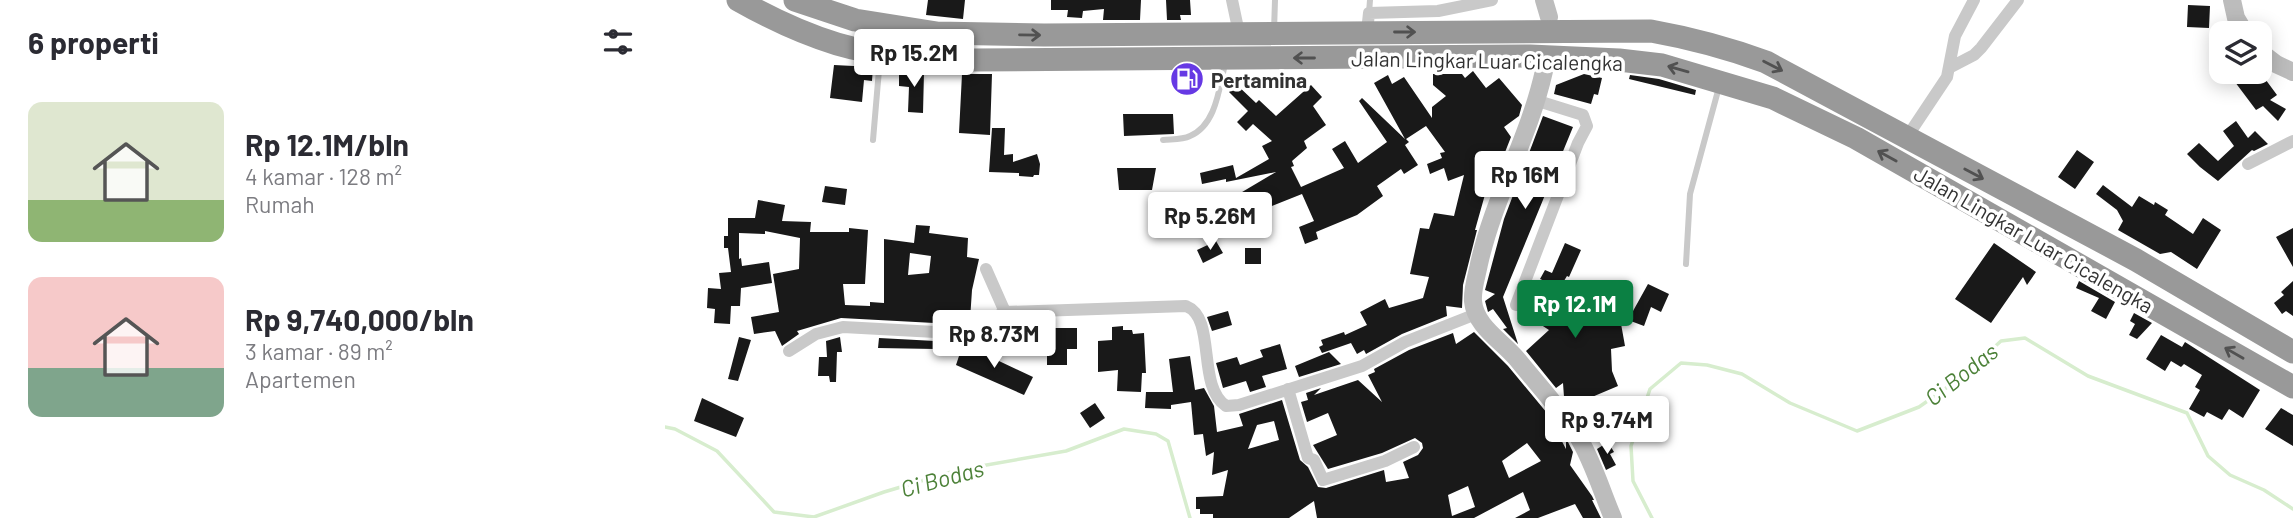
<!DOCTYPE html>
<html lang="id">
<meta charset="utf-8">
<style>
:root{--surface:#fff;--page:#f7f7f7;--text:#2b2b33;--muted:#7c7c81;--accent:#0b8043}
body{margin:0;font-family:Barlow,sans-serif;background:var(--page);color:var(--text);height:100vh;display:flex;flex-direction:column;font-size:26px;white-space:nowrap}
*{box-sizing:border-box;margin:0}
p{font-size:23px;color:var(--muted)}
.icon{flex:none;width:38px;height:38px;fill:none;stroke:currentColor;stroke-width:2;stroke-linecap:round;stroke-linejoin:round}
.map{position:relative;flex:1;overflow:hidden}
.sheet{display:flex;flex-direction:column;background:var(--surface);width:665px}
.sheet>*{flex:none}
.fabs{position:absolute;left:1544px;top:21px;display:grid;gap:14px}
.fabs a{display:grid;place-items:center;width:63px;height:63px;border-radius:14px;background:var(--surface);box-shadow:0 4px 18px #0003;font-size:35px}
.price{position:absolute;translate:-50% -60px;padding:0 16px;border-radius:7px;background:#fff;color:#222;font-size:23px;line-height:46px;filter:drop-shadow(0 2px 4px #0008)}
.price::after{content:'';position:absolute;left:50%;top:42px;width:21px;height:16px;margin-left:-10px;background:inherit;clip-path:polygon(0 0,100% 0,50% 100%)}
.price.on{background:var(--accent);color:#fff}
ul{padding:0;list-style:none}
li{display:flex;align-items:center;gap:21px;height:175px;padding:0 28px}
li span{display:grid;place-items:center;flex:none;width:196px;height:140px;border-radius:14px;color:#555}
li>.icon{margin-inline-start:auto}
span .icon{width:84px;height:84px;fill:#fffc;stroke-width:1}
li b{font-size:30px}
h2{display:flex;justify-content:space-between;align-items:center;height:84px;padding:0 28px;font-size:30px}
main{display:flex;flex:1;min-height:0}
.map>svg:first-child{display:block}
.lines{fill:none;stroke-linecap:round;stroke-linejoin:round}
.stream{stroke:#d7edce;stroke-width:3.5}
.building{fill:#191919;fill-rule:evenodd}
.lane{stroke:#c9c9c9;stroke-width:6}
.street{stroke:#c9c9c9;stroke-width:12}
.secondary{stroke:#bcbcbc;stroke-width:18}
.highway{stroke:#999;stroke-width:23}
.oneway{stroke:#515151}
.labels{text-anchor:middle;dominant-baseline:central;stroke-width:7;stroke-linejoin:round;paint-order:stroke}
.street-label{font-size:21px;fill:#323232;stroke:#fff}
.poi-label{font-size:21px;font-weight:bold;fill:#323232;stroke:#fff;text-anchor:start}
.water-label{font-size:23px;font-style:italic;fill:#4c8138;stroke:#fff}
</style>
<main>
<section class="sheet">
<h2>6 properti<svg class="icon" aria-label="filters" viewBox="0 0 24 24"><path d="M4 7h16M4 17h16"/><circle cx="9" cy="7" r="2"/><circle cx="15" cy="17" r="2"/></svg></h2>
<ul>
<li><span style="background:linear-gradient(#dfe7d0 70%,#8fb573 0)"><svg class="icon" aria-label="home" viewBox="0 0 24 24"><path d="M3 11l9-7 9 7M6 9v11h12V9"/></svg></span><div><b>Rp 12.1M/bln</b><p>4 kamar · 128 m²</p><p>Rumah</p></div></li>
<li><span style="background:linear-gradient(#f6c9c9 65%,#7fa58c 0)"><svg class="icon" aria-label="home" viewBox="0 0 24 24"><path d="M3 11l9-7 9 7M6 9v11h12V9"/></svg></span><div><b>Rp 9,740,000/bln</b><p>3 kamar · 89 m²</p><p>Apartemen</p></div></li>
</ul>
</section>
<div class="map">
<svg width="1628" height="518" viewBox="0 0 1628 518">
<rect width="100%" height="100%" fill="#fff"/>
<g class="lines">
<path class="stream" d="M0,427l10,2 42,22 57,61 40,5 70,-25 74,-22 108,-19 58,-22 32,5 12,7 22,77
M987,518l-19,-37 -2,-35 19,-57 31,-26 26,2 35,9 48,29 67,28 62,-24 40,-28 42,-38 24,-3 63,38 99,37 21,43 22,19 34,15 29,19"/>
</g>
<path class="building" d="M263,0h37l-2,19 -37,-4z
M386,0h90l-1,20h-37l1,-11 -21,2 -1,7 -15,-1 1,-7h-17z
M501,0h24l1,15h-11l1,5h-14z
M1523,5l22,1 -1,22 -22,-1z
M169,65l39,2 -1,14 -8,-1 -2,22 -32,-4z
M236,70l23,2 -1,41 -15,-1 1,-25 -10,-1v-15z
M808,71l13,17 13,-10 23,27 -3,11 -15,11 7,10 -22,56 -3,-2 -11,39h2l-14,55 -1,23 -16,-2 1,10 -45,18 -36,20 -2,-4 -7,4 -6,-11 -29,10 -3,-6 4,-2 -2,-5 23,-8 1,3 22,-10 -7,-13 25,-13 4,9 34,-10 6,-21 -19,-3 10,-46 9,1 5,-16 20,3 10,-41 -16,6 -4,-13 -14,6 -3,-10 15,-6 -2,-5 5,-1 -19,-26 -20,13 3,3 -4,3 13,20 -14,9 -3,-5 -24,17 6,10 -26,19 -41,17 2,7 -13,5 -6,-17 15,-6 -12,-27 -35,14 -5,-12 -23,14 -7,-12 44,-26 -50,10v-3l-24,5 -2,-11 33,-8 3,13 33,-19 -7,-13 10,-5 -19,-17 -7,7 -9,-9 11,-11 -19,-19 7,-8 20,19 3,-3 17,16 35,-31 11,12 -9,9 13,19 -22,16 3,7 -15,13 2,5 -3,1 10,20 43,-19 -12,-19 13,-8 13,22 29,-21 -28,-41 3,-3 43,41 -31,-56 14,-8 4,9 12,-7 28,41v-11l14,-11 -13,-11v-11h29l3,4z
M1576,72h19l17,23 -7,5 16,9 -8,12 -15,-15 -7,4 -24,-32z
M297,74h30l-2,61 -31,-2z
M919,74l18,4 -4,17 -4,-1 -3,10 -37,-10 2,-9z
M965,75l29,4 37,11 -1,5 -66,-16z
M458,114h50l1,20 -50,2z
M878,116l30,11 -70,170 15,47 -15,-15 4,-1 -14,-19 -5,3 -3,-11 10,-7 -10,-4 19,-71z
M1571,121l12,17 7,-7 13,13 -14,7 -2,-1 -34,31 -18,-14 -13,-13 12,-11 19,18 16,-15 -11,-15z
M327,128h13l-1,27 9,-1v8l24,-8 3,10 -1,11h-5l-1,2 -14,-1v-3l-30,-1z
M1412,150l17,12 -19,27 -17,-12z
M452,168h39l-4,22h-33z
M1438,185l29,22 7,-11 15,9 1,-3 13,8 -3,5 28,19 10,-16 18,12 -24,39 -26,-17 -11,2 -42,-24 5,-9 -6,-11 -21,-16z
M160,186l22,3 -2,16 -23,-3z
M93,200l27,5 -3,16 29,1 -1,10h39v-4l19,2 -3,54h-22l2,21 25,1v-4l14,1v-64l30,4 2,-18 14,1 -1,7 39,5 -1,19 12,2 -7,31 -2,30h-14l-3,4 -112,-6 -44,13 2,3 -17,12 -7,-15 -21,3 -3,-17 28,-5 -6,-38 26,-5 1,-31 -35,-7v3l-26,-1v26l2,-1 1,8 27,-4 3,21 -31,5 -1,18h-9l-1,18 -16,-1 1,-14 -8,-1 1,-20 13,1 -2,-16 12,-1 -3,-24h-4v-12h4v-18h27zM245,253l21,3 -2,17 -21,2z
M1628,228v39l-17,-30z
M551,241l7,12 -20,10 -6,-13z
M900,243l16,7 -12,27 -2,-1 -18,29 25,22 23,-5 7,-21 14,6 7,39 -14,3 1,22 6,15 -26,11v2l-26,2 -2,-4 -1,-14 -7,5 -30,-37 23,-21 -23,-15 21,-33 -7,-3 5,-9 7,3z
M1329,243l42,29 -9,13 -4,-8 -32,46 -36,-24z
M580,248h16v16h-16z
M1414,281l36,21 -9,17 -15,-8 8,-13 -23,-10z
M1628,281v35l-7,-5 -4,3 -8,-11 10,-8 -3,-3z
M983,284l21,10 -8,18 -10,-5 -7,19 -16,-6z
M563,311l4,14 -20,6 -5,-14z
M1469,313l18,10 -15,16 -8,-4 6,-11 -5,-3z
M333,325h31v3h48v21h-10v16h-20v-16h-60l-1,-18z
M458,326v4h9l1,4 11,-1 2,40h-4l-1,19 -24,-1 1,-21 -20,2v-31l14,-1v-13z
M809,332l34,34 39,47 19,36v-11l7,14 -3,13 22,31 2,4h-2l9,18h-18l-8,-14 -37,14h-23l15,-8 -7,-18 -49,26h-157l-3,-17 -25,17h-76v-4h-13v-5h-4v-12l27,-1 5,-26 -16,5 2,-23 -8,4 -3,-22 -9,1 -3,-33 -20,3v4l-26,-1 1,-16h27l-4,-33 21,-3 5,34 9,-2 10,18 3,26 26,-6 -4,-12 43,-14 18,60 8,7 10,20 8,1 58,-18 2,12 23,-4 -6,-16 15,-7 5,-7 -1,-5 -7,-5 -33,15 -54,16 -15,-24 24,-10 -9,-22 -21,9 -6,-20 7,-2 -2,-7 15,-5 -7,7 44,-15 24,22 -14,-27 7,-3 -1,-3 35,-19 44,-17 3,11zM609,421l5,19 -31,9 9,-24zM862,443l14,18 -32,17 -7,-17zM803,486l7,21 -23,9 -4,-21z
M1496,335l21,12 3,-5 75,48 -17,28 -14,-9 -7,11 -15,-8 -3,5 -15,-8 11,-19 -5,-3 7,-12 -18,-11 -3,3 -10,-6 -6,10 -19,-12z
M74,337l12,3 -13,41 -10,-2z
M175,337l2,15h-5l-1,30h-6l-1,-6h-11l1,-19h8l-1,-16z
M214,338l75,4v5l-19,-2v4l-57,-1z
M298,344l70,33 -9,18 -68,-30z
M615,344l7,25 -25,7 4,11 -16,5 -4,-11 -23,7 -7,-25 21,-6 3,8 23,-8 -3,-7z
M664,352l12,12 -42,13 -4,-11z
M37,398l42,20 -8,19 -42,-16z
M430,403l10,15 -15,10 -10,-15z
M1616,408l12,7v31l-28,-17z
M943,442l6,10 -4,2 6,11 -10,5 -9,-21z"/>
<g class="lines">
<path class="lane" d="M704,13l1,-13
M609,31l1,-31
M208,140l7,-82
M498,140c8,-1 19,0 27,-4 26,-11 29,-47 35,-72
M1021,264l4,-70 29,-107"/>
<path class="street" d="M567,0l7,33
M702,32l2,-19 69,-2 54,-11
M1284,68l25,-13 7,-7 37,-48
M1242,137l40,-60 8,-41 19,-36
M1583,164l45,-23
M321,269l19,43
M851,305l62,-162 9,-17 -4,-11 -45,-14
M124,351l27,-17 27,-7 111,6 18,-4 33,-17 181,-6c31,12 10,80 40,100l13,-1 123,-39 43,-24 71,-28
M623,389l20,69 6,2 9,20 62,-19 29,-14"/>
<path class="secondary" d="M879,0l5,17
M1567,0l4,18 9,15
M1594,51l17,13 17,8
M879,71c-15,67 -50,126 -65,193 -2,11 -7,25 -6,37 2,25 29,40 44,58 20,25 43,49 60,76 16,26 24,55 36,83"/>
<path class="highway" d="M73,0c30,17 66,34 99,44 44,13 90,14 135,16l558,-4 89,4 43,5 111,33 83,40 437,249
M130,0l60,20 82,13 107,2 607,-4c39,7 77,17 115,31l370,198 157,92"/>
</g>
<defs><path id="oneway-shaft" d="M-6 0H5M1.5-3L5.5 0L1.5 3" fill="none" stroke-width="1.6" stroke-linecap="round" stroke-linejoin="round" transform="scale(1.75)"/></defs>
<g class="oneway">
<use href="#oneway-shaft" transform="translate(740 32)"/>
<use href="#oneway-shaft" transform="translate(365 35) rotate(1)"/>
<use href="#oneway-shaft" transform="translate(639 58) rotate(180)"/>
<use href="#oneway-shaft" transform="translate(1108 66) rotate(27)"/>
<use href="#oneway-shaft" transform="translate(1013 69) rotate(-164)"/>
<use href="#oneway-shaft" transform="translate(1222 156) rotate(-151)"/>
<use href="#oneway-shaft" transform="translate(1309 174) rotate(28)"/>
<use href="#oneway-shaft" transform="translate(1569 353) rotate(-150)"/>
</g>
<defs>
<g id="fuel-disc" transform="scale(1.75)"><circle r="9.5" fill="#6639e4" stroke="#fff"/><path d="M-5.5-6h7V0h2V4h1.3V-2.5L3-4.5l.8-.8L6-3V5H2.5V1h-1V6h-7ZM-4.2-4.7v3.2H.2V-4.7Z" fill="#fff"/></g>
</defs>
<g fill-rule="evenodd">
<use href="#fuel-disc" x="522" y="79"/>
</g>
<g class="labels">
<g class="street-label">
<text transform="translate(822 60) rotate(1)">Jalan Lingkar Luar Cicalengka</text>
<text transform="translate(1369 239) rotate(30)">Jalan Lingkar Luar Cicalengka</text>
</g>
<g class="poi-label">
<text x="546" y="79">Pertamina</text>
</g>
<g class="water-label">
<text transform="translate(1296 374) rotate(-38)">Ci Bodas</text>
<text transform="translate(277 478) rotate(-15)">Ci Bodas</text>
</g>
</g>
</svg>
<div class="fabs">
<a><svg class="icon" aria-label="layers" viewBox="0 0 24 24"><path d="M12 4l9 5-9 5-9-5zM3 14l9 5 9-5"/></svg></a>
</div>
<b class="price" style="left:249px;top:89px">Rp 15.2M</b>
<b class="price" style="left:860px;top:211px">Rp 16M</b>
<b class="price" style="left:545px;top:252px">Rp 5.26M</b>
<b class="price on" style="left:910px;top:340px">Rp 12.1M</b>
<b class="price" style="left:329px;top:370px">Rp 8.73M</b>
<b class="price" style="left:942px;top:456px">Rp 9.74M</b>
</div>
</main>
